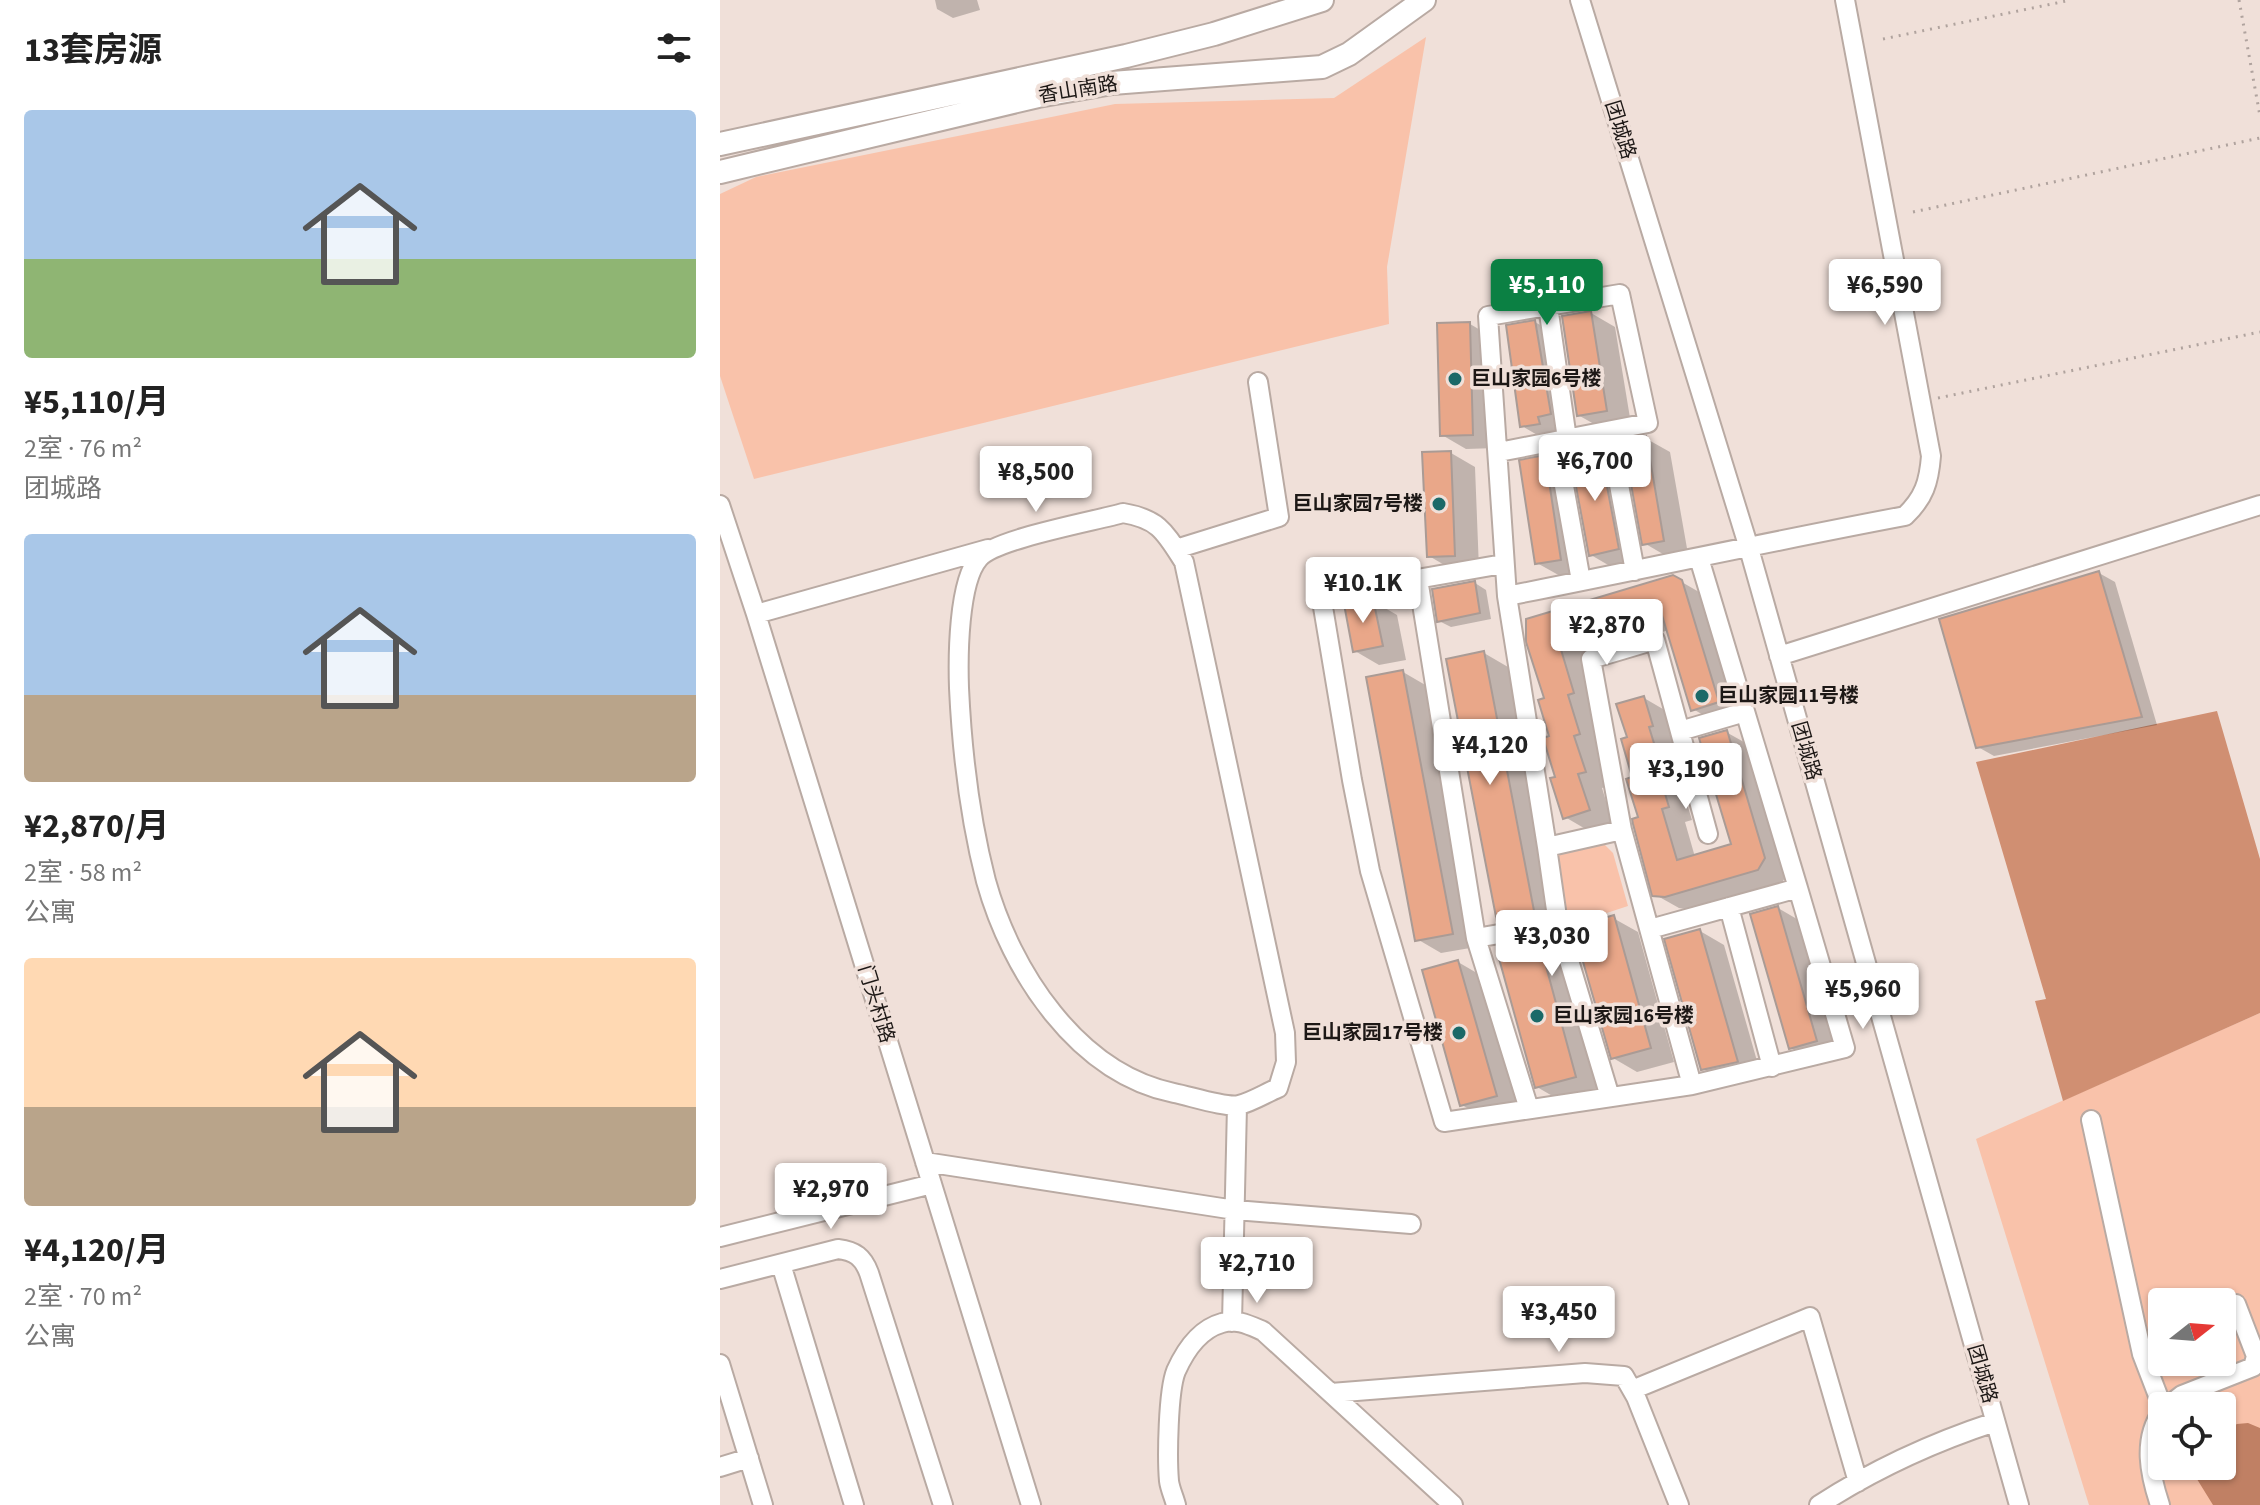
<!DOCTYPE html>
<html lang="zh">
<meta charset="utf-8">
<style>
:root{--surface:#fff;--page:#f2f2f2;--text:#222;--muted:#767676;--accent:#0b8043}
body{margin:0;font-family:"Source Sans 3","Noto Sans SC",sans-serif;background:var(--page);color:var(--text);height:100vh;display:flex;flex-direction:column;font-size:30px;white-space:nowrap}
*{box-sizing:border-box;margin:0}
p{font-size:26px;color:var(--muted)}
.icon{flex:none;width:44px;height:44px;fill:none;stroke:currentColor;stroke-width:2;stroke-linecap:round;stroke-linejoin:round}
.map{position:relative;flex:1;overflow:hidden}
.details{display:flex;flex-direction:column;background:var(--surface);width:720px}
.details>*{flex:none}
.needle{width:52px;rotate:73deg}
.controls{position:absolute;left:1428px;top:1288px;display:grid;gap:16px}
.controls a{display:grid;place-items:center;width:88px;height:88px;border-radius:8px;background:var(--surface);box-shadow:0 2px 6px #0004;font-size:40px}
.price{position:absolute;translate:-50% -68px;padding:0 18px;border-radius:8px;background:#fff;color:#222;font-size:26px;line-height:52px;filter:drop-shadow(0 2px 4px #0008)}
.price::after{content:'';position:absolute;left:50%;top:48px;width:24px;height:18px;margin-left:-12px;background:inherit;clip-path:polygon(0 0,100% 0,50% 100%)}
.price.selected{background:var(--accent);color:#fff}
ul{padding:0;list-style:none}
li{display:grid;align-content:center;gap:16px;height:424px;padding:0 24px}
li span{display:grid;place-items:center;height:248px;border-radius:8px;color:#555}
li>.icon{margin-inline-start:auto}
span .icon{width:144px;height:144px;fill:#fffc;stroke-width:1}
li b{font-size:34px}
h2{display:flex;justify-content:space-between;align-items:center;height:96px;padding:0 24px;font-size:34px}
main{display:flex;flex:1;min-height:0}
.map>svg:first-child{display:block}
.green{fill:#f9c2aa;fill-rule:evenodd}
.forest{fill:#d08f72}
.water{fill:#c08064}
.shadow{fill:#0003}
.building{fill:#e9a789;stroke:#aa9b95;stroke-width:2}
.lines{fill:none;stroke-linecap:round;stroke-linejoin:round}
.minor-casing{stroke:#b9aaa3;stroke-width:22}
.major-casing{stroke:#b9aaa3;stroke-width:26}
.path{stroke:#b0a39e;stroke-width:3;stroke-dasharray:2 6;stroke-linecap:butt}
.minor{stroke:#fff;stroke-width:18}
.major{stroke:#fff;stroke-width:22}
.poi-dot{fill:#1b6968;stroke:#f0e0d9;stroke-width:3}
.labels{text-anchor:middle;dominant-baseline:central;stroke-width:7;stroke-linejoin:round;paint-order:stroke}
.street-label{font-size:20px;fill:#1d1816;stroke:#f0e0d9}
.poi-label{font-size:20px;font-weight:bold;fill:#1d1816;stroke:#f0e0d9;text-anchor:start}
</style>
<main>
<section class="details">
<h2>13套房源<svg class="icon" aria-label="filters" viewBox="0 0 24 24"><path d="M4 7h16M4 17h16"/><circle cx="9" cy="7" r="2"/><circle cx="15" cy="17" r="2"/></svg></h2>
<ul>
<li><span style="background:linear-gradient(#a9c7e8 60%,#8fb573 0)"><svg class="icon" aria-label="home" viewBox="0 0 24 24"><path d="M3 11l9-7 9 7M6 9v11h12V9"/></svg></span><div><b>¥5,110/月</b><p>2室 · 76 m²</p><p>团城路</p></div></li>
<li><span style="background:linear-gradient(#a9c7e8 65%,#b9a48a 0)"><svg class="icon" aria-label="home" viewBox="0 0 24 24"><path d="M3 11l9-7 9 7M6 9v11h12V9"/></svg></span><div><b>¥2,870/月</b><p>2室 · 58 m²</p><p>公寓</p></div></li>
<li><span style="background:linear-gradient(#ffd9b3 60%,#b9a48a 0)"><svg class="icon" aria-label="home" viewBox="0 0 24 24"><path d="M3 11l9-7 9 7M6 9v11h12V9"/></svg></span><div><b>¥4,120/月</b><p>2室 · 70 m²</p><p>公寓</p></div></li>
</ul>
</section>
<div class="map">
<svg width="1540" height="1505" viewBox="0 0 1540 1505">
<rect width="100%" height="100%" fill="#f0e0d9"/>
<path class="green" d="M706,37l-39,230 2,57 -635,155 -34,-103v-182l36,-17 359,-73 219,-6z
M882,842l11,11 15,53 -64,21 -16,-69z
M1540,1013v492h-171l-113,-366zM1442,1302h60v60h-60zM1442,1406h60v60h-60z"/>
<path class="forest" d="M1497,711l43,148v154l-197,88 -28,-100 11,-2 -70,-237z"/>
<path class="water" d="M1528,1423l12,5v77h-47l-21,-34 1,-5h29v-34l15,-8z"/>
<path class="shadow" d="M215,0h42l3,10 -27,8 -16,-9z
M871,313l24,14 16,97 -28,5 -25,-14z
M815,322l24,14 16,92 -13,2 -16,10 -24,-14z
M750,324l24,14 3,110 -31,1 -24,-14z
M925,438l25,14 18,102 -20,3 -24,-14z
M879,447l24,14 19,101 -27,7 -24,-14 -4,-91z
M731,453l24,14 4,102 -26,1 -24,-14z
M824,457l25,14 16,102 -23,4 -25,-14z
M1379,573l16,9 42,143 -163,31 -16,-9z
M953,577l33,19 36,120 -25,7 -24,-14 -24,-79 -87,26 15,50 7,41 -6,2 11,37 -7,2 11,36 -24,7 -24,-14 -19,-117 -18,-59z
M755,583l11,7 5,29 -40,8 -12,-6z
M653,601l24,14 9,45 -27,5 -24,-14z
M764,653l24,14 51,262 -36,6 -24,-14z
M683,672l24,14 49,261 -35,6 -24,-14z
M924,698l24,14 9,28 -4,1 11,38 -4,2 12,39 -7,2 10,35 38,-11 -7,-114 25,14 37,126 -6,11 -91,27 -12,-2 -25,-14 -25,-155z
M1058,908l24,14 39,133 -26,7 -24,-14z
M893,918l25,14 36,130 -37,10 -24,-14z
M980,931l24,14 37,130 -34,8 -24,-14z
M819,946l25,14 36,130 -39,11 -24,-14z
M738,962l24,14 38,133 -34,10 -24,-14z"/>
<path class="building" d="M871,311l16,100 -30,5 -15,-100z
M815,320l16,94 -13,3 2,7 -20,3 -14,-102z
M750,322l3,113 -33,1 -3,-113z
M926,436l18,105 -22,4 -19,-105z
M879,445l20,104 -30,7 -17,-91 12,-2 -2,-15z
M731,451l4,105 -28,1 -5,-105z
M825,455l16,105 -26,4 -16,-104z
M1379,571l43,146 -166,31 -37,-129z
M953,575l9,5 37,122 -28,9 -30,-99 -102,31 15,50 -6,2 12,39 -6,2 12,36 -8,2 12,36 -27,9 -13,-41 5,-1 -12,-39 6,-2 -11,-36 6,-2 -18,-56v-23z
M755,581l5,32 -43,9 -5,-33z
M653,599l10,47 -30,6 -9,-48z
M764,651l51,265 -38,6 -51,-263z
M683,670l50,264 -38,7 -49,-264z
M924,696l9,30 -4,1 12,39 -4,1 12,40 -7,2 15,51 54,-16 -32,-106 28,-8 38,128 -7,12 -93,27 -13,-1 -19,-72 -1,-5 6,-2 -12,-38 6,-2 -11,-38 6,-2 -11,-33z
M1058,906l39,135 -28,8 -39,-135z
M894,915l37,133 -40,11 -38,-132z
M980,929l38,133 -37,8 -37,-131z
M820,944l36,133 -41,11 -37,-133z
M738,960l39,136 -37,10 -38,-136z"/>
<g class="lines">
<g class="minor-casing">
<path id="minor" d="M860,0l168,545 271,960
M828,306l19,133
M889,431l26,140
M836,441l25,140
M779,452l149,-29 -28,-129 -132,22 19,280
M0,505l36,109 275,891
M403,513c36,6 42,19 61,49l101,471 1,29 -8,26c-12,5 -26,14 -39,17 -13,3 -49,-9 -65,-12 -97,-20 -163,-122 -188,-212 -16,-62 -24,-129 -27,-193 -1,-30 -1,-106 20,-130 16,-19 116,-37 144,-45z
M456,549l103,-32 -21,-135
M979,558l99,330
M783,564l-172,30 -8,13 29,173 18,91 74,251 248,-37
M698,579l58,359 53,171
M36,614l232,-65
M1059,656l481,-151
M960,731l65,-19
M902,830l70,255 153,-37 -47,-160 -148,41
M988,834l-53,-194 -64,19 31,171 -75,17 -40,-251c133,-26 265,-55 398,-80 19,-18 24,-34 26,-60l-86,-456
M827,847l11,77 52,173
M1009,907l43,160
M756,938l82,-14
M1371,1120l51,234 20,52
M205,1162l310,48 176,14
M0,1237l212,-53
M61,1264l73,241
M0,1279l118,-30c17,2 25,8 31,24l74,232
M512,1322l5,-216
M0,1364l43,141
M912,1390l178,-73 48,165
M611,1393l254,-20 39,3 12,21 43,108
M1448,1406l14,-11 71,-28 3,-11 -20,-52
M0,1467l29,-9
M456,1505c-2,-8 -6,-16 -7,-24 -2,-23 -1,-90 7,-110 9,-20 24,-42 46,-48 14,-5 29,3 41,8l190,174
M1099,1505c54,-35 115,-63 176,-83
M1440,1505c-10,-30 -18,-65 2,-93"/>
</g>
<g class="major-casing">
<path id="major" d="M0,144l406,-88 88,-22 108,-34
M0,172l318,-76 74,-13 210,-16 27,-13 75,-54"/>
</g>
<path class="path" d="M1519,0l21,116
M1163,39l188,-39
M1193,212l347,-74
M1218,398l322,-66"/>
<use href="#minor" class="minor"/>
<use href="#major" class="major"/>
</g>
<g class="poi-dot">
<circle cx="735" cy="379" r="8"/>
<circle cx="719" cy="504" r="8"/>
<circle cx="982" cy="696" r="8"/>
<circle cx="817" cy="1016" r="8"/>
<circle cx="739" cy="1033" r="8"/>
</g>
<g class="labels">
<g class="street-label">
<text transform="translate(358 90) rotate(-9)">香山南路</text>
<text transform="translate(900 130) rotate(73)">团城路</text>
<text transform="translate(1086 751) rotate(74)">团城路</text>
<text transform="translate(156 1004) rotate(73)">门头村路</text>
<text transform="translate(1262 1374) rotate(74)">团城路</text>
</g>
<g class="poi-label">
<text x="751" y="379">巨山家园6号楼</text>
<text x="703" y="504" text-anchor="end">巨山家园7号楼</text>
<text x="998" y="696">巨山家园11号楼</text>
<text x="833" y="1016">巨山家园16号楼</text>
<text x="723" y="1033" text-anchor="end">巨山家园17号楼</text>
</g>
</g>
</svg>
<div class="controls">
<a><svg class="needle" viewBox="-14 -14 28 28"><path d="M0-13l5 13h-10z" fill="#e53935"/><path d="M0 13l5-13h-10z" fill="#767676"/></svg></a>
<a><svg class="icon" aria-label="locate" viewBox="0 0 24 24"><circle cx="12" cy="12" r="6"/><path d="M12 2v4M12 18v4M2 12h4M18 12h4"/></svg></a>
</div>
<b class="price selected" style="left:827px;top:327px">¥5,110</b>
<b class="price" style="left:1165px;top:327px">¥6,590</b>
<b class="price" style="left:875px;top:503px">¥6,700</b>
<b class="price" style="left:316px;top:514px">¥8,500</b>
<b class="price" style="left:643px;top:625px">¥10.1K</b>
<b class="price" style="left:887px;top:667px">¥2,870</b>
<b class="price" style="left:770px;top:787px">¥4,120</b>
<b class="price" style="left:966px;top:811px">¥3,190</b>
<b class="price" style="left:832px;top:978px">¥3,030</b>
<b class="price" style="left:1143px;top:1031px">¥5,960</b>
<b class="price" style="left:111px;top:1231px">¥2,970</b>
<b class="price" style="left:537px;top:1305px">¥2,710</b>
<b class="price" style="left:839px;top:1354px">¥3,450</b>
</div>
</main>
